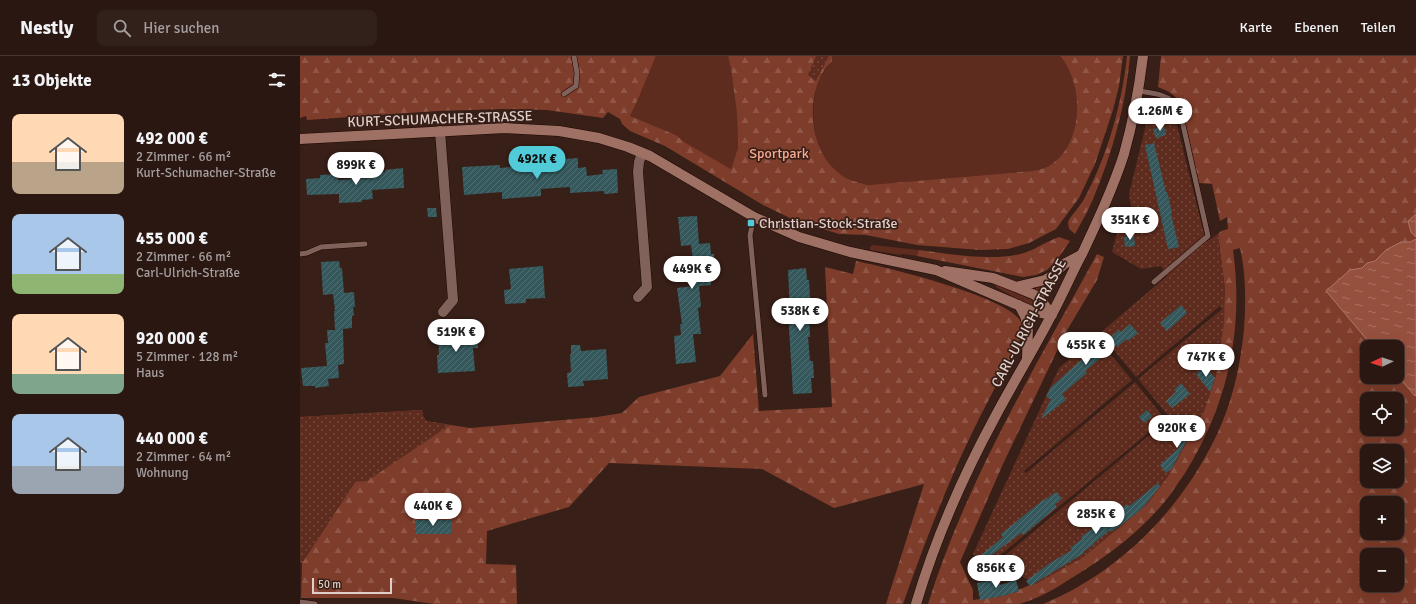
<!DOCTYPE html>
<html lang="de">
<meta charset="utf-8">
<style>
:root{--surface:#2a1711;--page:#32201a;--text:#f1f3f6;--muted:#a59f9f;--line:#463631;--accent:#52cbd8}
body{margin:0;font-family:Signika,sans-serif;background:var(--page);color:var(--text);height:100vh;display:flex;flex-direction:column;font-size:15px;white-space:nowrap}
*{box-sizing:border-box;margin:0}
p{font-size:13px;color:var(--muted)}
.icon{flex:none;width:22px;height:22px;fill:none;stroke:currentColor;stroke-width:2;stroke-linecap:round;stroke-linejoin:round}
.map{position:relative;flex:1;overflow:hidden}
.side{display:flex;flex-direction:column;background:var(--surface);width:300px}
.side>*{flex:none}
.needle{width:26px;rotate:266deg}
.tools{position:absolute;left:1060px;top:284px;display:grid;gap:8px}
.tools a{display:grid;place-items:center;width:44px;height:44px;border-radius:8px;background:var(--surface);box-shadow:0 4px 16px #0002,0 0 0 1px var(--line);font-size:20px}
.scale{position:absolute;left:12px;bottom:10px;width:80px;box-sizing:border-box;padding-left:4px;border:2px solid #dfcec9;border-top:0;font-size:11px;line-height:14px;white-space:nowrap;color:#dfcec9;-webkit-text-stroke:3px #381f17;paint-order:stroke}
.price{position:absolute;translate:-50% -34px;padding:0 9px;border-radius:14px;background:#fff;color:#222;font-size:13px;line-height:26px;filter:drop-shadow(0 1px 2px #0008)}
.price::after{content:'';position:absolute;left:50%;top:24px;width:12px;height:9px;margin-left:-6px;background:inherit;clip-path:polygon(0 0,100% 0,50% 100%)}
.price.on{background:var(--accent);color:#111}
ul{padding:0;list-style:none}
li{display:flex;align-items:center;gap:12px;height:100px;padding:0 12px}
li span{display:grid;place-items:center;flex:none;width:112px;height:80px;border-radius:8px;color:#555}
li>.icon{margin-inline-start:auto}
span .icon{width:48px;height:48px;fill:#fffc;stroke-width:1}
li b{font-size:17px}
h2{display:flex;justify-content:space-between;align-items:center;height:48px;padding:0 12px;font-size:17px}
header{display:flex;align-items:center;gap:24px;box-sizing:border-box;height:56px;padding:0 20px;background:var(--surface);border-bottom:1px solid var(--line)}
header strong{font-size:19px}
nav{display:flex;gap:22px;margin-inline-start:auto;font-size:14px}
.search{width:280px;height:36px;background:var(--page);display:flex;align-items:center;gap:10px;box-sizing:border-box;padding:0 14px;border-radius:8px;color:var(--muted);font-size:15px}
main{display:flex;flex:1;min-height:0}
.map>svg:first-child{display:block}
.grass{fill:#5e2c1e}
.forest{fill:url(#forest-firs);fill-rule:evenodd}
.park{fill:url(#park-dots)}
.water{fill:url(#water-ripples);stroke:#ac7668}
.building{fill:url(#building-hatch)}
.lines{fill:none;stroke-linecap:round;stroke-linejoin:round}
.lane-casing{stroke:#1e0803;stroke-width:6}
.street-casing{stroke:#1e0803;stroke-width:11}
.secondary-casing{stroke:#1e0803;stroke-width:11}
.lane{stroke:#81625a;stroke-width:5}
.street{stroke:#81625a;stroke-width:10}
.secondary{stroke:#9f7165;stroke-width:10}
.poi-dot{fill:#52cbd8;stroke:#381f17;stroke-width:1.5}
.labels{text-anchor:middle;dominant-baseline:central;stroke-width:3.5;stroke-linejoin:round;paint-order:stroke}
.street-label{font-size:14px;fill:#dfcec9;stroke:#381f17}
.park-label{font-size:14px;fill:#faaa93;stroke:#381f17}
.poi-label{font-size:14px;fill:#dfcec9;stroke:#381f17;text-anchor:start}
</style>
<header>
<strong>Nestly</strong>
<div class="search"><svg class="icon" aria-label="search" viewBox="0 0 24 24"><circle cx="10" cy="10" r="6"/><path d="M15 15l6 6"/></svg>Hier suchen</div>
<nav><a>Karte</a><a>Ebenen</a><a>Teilen</a></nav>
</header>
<main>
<section class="side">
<h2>13 Objekte<svg class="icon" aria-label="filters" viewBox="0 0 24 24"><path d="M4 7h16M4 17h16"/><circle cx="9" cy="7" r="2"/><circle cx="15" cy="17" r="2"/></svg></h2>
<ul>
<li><span style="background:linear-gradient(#ffd9b3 60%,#b9a48a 0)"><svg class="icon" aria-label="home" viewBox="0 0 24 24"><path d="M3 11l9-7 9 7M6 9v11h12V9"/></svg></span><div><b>492 000 €</b><p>2 Zimmer · 66 m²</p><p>Kurt-Schumacher-Straße</p></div></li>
<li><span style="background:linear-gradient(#a9c7e8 75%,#8fb573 0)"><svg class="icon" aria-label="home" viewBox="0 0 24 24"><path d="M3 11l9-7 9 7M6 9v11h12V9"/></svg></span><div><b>455 000 €</b><p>2 Zimmer · 66 m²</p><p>Carl-Ulrich-Straße</p></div></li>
<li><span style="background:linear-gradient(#ffd9b3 75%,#7fa58c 0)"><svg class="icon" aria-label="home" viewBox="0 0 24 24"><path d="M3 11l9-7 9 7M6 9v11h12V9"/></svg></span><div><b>920 000 €</b><p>5 Zimmer · 128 m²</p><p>Haus</p></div></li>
<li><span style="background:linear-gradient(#a9c7e8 65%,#9aa5b1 0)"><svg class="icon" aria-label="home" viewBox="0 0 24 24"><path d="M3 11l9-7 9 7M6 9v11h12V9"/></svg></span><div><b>440 000 €</b><p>2 Zimmer · 64 m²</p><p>Wohnung</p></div></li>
</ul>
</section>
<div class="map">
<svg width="1116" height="548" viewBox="0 0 1116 548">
<defs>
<pattern id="forest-firs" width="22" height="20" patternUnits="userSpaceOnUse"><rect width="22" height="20" fill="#7e3c2a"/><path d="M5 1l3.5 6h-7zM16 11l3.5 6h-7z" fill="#905748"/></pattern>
<pattern id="park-dots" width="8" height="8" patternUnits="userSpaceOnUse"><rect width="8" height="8" fill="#5e2c1e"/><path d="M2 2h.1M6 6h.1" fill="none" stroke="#75493d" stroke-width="1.8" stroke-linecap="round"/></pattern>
<pattern id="water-ripples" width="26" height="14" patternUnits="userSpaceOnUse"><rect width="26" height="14" fill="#96513e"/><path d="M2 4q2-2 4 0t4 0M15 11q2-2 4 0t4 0" fill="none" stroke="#a97161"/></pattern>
<pattern id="building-hatch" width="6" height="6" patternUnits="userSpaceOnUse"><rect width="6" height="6" fill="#34585c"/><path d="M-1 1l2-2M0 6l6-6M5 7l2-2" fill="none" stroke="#516f72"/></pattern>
</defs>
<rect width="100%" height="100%" fill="#381f17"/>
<path class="grass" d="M356,0h72l3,13 6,45 1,34 -7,21 -45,-26 -10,-8 -47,-19 10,-19z
M532,0h228c25,29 24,91 -13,111 -5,2 -10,3 -15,4l-164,14c-9,-2 -18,-5 -26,-9 -29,-17 -34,-65 -24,-93 3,-9 14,-20 14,-27z
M573,189l46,5 -2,6 -15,-2 -1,1 -31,-5v-3z
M751,226l2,1 -7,12 -11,-5 1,-2 9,-2z
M696,229l34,14 7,5 -1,4 -8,-3 -32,-18z"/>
<path class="forest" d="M0,0h356l-17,41 -9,19 46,19 10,8 45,26 7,-21 -1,-34 -6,-45 -3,-13h104v5c-27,26 -25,83 3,109 9,9 21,12 33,15l164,-14c5,-1 10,-2 15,-4 37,-20 38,-82 13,-111h63l-4,30 -6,24 -18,54 -16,34 -23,31 -27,14 -21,6 -28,1 -63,-5 -51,-10 -27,-1 -26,-8 -23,-8 -27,-13 -98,-59 -35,-15 -8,-7 -2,-5 -12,-7 -5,6 -56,-8 -44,-1 -66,2 -130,9 -1,-4 -6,2z
M827,0h3c-4,49 -18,98 -37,143 -5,12 -12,24 -18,35l-6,-5 -1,-7c4,-8 11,-14 16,-23 23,-42 38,-95 43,-143z
M861,0h255v548h-373c80,-33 145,-101 179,-181 12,-29 19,-62 22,-94 2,-27 2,-55 -4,-81l-7,2c11,79 -5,155 -48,223 -5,7 -10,15 -15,22 -23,30 -53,54 -84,74 -21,13 -43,29 -67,35 -9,0 -19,0 -27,0 -22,0 -43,0 -64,0 39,-125 107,-236 169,-350l7,3 -7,23 -31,52 -63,132 -43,98 13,28v10l29,-4 17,-5 -1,-1 17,-7 47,-25 65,-54 21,-28 36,-65 12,-36 9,-85 -7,-56 3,-3 7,-2 -1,-12 -7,4 -8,-37 -13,-1 -18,-79c-6,-10 -13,-13 -23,-17zM1067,291h30v30h-30zM1067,343h30v30h-30zM1067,395h30v30h-30zM1067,447h30v30h-30zM1067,499h30v30h-30z
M759,181l11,4 -13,19 -10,10 -11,5 -13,2 -106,-21 2,-6c33,4 73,12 105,3 12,-4 23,-12 35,-16z
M556,205c29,6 154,36 165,61 3,6 0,14 -2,21 -25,46 -50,93 -70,141 -17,40 -32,80 -46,120h-17l38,-120 -90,24 -72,-39 -153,-6 -40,44 -82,24 -1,33 30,1 1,39h-83l-41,-6h-92l1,-35 53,-81 -55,-65 122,-7 1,6 3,5 44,7 127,-11 25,-4 17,-16 81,-21 33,-42 6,77 73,-4 -7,-140 28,7z"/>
<path class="park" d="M516,0h13l-13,25 -8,-6z
M852,44c12,1 16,2 22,13l32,129 12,-8 7,56 -1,34 -8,51 -12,36 -36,65 -21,28 -65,54 -46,26 -40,-21 174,-145 -32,-39 84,-70 -2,-3 -84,71 -36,-44 67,-57 -6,-10 -20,3 -29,-17 9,-36 11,-3 -3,-19z
M796,281l36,43 -108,91 2,2 109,-91 30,37 -178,147 -14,-12 86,-186z
M122,354l1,6 3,5 24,4 -83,56 -12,1 -53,81h-2v-146z"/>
<path class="water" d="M1116,158v23l-5,-5 -3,-11z
M1116,183v156l-1,1 -18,-21v-28h-24l-47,-56 24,-21 12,-2 5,-5 8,-2 11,-11 15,-8h9z"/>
<path class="building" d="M864,70l2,9 -10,3 -3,-9z
M854,87l12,49h1l2,7 3,14 -1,1 8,33 -11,2 -23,-104z
M278,102v10l8,-1 1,9 16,-2 -1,-4 15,-1 1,24 -14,1v-3l-34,2v-6l-29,2v7l-39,3v-7l-38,3 -2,-28 38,-2v3l18,-2v5l22,-2 -1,-8z
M103,112l1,20 -32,2 1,9 -11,1v2l-23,1v-9l-32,1 -1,-16 14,-1v-3l17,-1 1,6 34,-2 -1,-5 14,-1v-2z
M127,152h9l1,9h-9z
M397,160l2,28 11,-1 1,11h3l1,16 -4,1v14l-12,1 2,21 -3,1 3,26h-8l3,28 -20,2 -2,-28 7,-1 -1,-11h2l-5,-36 17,-2 -1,-9h2l-4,-32 -10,1 -3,-29z
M834,179l1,11 -10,1 -1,-10z
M39,205l1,7h2l2,25 10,-1 1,15h-2l1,8 -2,1v12l-9,1 1,35 -6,1 1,12 -1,1 -10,1 1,7 -14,2v-2h-12l-2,-18 26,-2 -2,-23h3l-1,-13h8l-1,-19h1l-2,-17 -10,1 -2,-33z
M243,210l2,32 -19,1v4l-21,1 -1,-14 7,-1 -2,-20z
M506,212l1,12h2l1,18h-2l2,39h-2l2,24h3l1,17h-3l1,15 -19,1 -5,-82h2l-2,-42z
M881,249l6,8 -20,18 -7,-8z
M830,268l8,9 -10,8 -1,-2 -9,7 -1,-1 -32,26 2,2 -25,21 4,6 -25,19 10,-20 -5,-2 4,-9 38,-34 -3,-4 10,-9 4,5 20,-16 2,2z
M158,277l1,4 18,-1 1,12h-5l2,23 -37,2 -1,-18h2l-1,-21z
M271,289h9l1,6 25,-2 2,30 -25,2 1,5 -16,1 -1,-14 4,-1 -1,-17 1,-1z
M905,310l10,12 -5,14 -14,-18z
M881,327l9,11 -18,14 -6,-7 10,-9 -2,-2z
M847,354l5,6 -8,7 -5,-6z
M887,369l5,3 3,-3 -23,43 -6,5 -6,-8 20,-18 -6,-4 9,-8 -3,-4z
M858,427l2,3 -14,18 -8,8 -21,16 -6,4 -1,-2 -16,13v1l-11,8 1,1 -54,33 -4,-5 24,-18 22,-13 -2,-2 12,-9 -1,-2 40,-30 1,1 5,-4 2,2 3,-2z
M756,436l6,7 -7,5 2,3 -34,28 -2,-2 -36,27 -4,-5 22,-18 -2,-3 43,-35 1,1z
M115,464h36v14h-36z
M699,523l1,6 16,-5 3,11 -17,5 -22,4 -3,-17z"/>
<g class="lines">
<g class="lane-casing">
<path id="lane" d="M839,35c12,2 31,3 38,16 2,2 3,6 4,9l27,120 -54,46
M264,38l12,-8 1,-13 -3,-17
M454,161l-4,18 15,160
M0,198l7,-1 14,-6 44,-3
M0,546l15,2"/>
</g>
<g class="street-casing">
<path id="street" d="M140,75l13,169 -10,12
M338,241l9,-10 -9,-115 1,-10 3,-9"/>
</g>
<g class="secondary-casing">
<path id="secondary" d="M0,83l205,-11 54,3 40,7 29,9 22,9 104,61 45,20 51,15 86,18 96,41 20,4
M645,215l48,7 23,9 19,8 5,4 12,16
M716,231l29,-7 10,-6 9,-10 17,-9
M719,249l6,11 3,11 -1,32
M616,548c19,-64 47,-128 79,-187 18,-34 39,-68 57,-103 11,-20 20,-42 31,-62 15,-32 30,-64 41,-98 9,-32 15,-65 19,-98"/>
</g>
<use href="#lane" class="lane"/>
<use href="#street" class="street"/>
<use href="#secondary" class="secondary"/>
</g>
<rect class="poi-dot" x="447" y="163" width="8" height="8" rx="2"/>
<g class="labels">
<g class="street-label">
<text transform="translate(140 63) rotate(-2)">KURT-SCHUMACHER-STRASSE</text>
<text transform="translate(729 267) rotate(-62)">CARL-ULRICH-STRASSE</text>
</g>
<g class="park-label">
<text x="479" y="97">Sportpark</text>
</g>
<g class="poi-label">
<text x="459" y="167">Christian-Stock-Straße</text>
</g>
</g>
</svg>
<div class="tools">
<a><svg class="needle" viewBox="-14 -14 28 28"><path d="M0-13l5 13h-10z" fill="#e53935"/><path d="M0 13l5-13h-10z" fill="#a59f9f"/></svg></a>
<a><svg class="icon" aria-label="locate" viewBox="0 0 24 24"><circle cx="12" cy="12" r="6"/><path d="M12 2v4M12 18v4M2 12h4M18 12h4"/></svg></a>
<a><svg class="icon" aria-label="layers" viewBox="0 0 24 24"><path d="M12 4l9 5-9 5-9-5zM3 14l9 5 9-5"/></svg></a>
<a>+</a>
<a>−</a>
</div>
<div class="scale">50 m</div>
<b class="price" style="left:860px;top:76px">1.26M €</b>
<b class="price on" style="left:237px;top:124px">492K €</b>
<b class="price" style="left:56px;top:130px">899K €</b>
<b class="price" style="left:830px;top:185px">351K €</b>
<b class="price" style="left:392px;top:234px">449K €</b>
<b class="price" style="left:500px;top:276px">538K €</b>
<b class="price" style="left:156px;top:297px">519K €</b>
<b class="price" style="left:786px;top:310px">455K €</b>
<b class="price" style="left:906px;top:322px">747K €</b>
<b class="price" style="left:877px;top:393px">920K €</b>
<b class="price" style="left:133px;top:471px">440K €</b>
<b class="price" style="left:796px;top:479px">285K €</b>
<b class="price" style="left:696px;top:533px">856K €</b>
</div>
</main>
